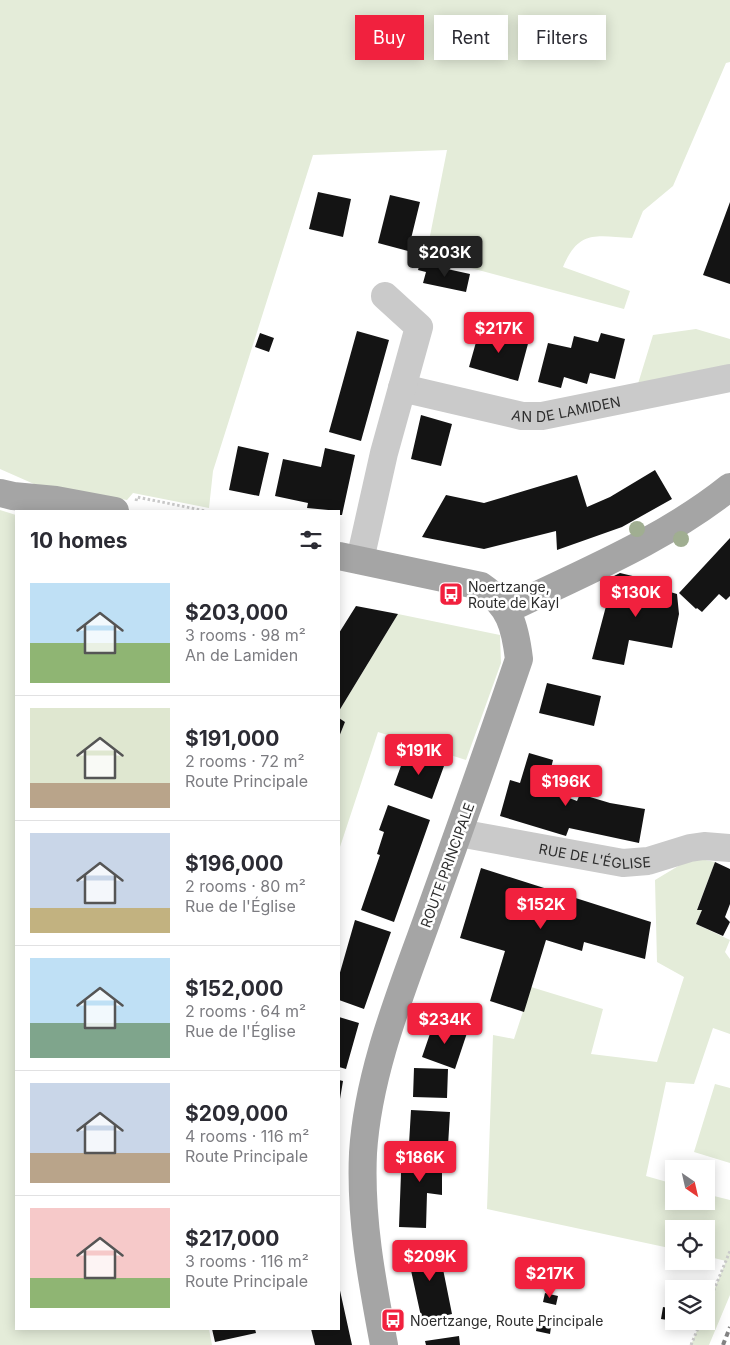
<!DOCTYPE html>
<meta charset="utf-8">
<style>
:root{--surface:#fff;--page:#f7f7f7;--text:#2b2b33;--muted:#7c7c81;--line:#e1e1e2;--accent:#f1213e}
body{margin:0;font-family:Inter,sans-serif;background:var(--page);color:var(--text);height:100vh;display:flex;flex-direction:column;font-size:19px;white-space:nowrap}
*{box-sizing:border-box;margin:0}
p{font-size:16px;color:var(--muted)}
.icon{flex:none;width:28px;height:28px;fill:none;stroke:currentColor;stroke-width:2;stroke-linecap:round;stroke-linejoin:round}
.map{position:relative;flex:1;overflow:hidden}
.side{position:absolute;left:15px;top:510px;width:325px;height:820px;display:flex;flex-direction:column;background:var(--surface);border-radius:0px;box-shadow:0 2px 12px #0003}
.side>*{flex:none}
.hud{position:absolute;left:355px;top:15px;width:300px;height:45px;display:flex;gap:10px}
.needle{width:32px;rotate:146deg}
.buttons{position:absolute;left:665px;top:1160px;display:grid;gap:10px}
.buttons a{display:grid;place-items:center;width:50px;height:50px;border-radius:0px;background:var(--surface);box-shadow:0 2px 12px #0003;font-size:25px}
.price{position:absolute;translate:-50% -42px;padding:0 11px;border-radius:5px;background:var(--accent);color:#fff;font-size:16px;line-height:32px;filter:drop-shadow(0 1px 2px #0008)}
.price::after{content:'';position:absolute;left:50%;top:30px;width:15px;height:11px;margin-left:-8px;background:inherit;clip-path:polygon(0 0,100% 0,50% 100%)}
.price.active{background:#222;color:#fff}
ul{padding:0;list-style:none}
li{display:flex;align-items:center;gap:15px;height:125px;padding:0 15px}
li+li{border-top:1px solid var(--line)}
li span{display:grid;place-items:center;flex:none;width:140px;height:100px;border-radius:0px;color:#555}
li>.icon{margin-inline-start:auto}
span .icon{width:60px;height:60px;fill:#fffc;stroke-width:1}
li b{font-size:21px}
h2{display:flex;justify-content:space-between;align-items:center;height:60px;padding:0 15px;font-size:21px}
.pill{padding:0 18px;border-radius:0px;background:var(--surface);box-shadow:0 2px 12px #0003;font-size:18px;line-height:45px}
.pill.active{background:var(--accent);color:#fff}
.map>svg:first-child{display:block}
.green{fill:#e4ecd9}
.building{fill:#141414}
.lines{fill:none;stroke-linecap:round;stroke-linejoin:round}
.path{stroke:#cacaca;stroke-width:3;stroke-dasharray:2.5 2.5;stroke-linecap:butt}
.minor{stroke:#cacaca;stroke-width:28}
.major{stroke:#a5a5a5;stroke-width:28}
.rail{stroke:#828282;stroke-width:4;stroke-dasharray:5 4;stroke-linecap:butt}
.tree{fill:#a0ae91}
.labels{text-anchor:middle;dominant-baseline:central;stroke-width:5;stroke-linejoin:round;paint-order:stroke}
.street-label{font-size:14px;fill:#2d2d2d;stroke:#fff}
.poi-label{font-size:14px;fill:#2d2d2d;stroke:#fff;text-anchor:start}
</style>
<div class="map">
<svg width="730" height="1345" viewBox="0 0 730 1345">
<rect width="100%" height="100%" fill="#fff"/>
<path class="green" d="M0,0h730v62l-4,1 -53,123 -30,25 -11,27c-36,-2 -53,-9 -69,29l67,24 -6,18 -198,-53 21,-106 -134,5 -100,316 -4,37 -76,-15 -6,7 -93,-16 -34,-15z
M696,329l34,10v28l-93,20 16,-52z
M0,510l16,5v814h193l3,16h-212z
M398,614l102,21 1,28 -35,97 -88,-28 -39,118v-113l6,-15 -6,-4v-7z
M696,858l19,4 -18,47 5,1 -6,14 34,16 -5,12 5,7v75l-17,-6 -19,56 -28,-2 -20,94 28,8v17h32v-7l24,6v95l-21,50h-18l10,-24h5v-12l20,-48 -20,-5v-27h-32v20l-187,-40 6,-174 21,4 17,-52 72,22 -12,45 66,8 27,-85 -27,-15 -2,-82 30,-18z
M715,1084l15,4v75l-36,-11z"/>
<path class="building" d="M318,192l33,7 -8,38 -34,-8z
M390,195l30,7 -12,49 -30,-8z
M730,202v82l-27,-9z
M420,263l50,11 -4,18 -43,-9 3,-11 -8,-2z
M480,328l49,12 -11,41 -49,-14z
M357,331l32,9 -28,101 -32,-9z
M260,333l14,5 -5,14 -14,-5z
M601,333l24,6 -10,40 -25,-6 -3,11 -23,-7 -3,11 -23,-6 10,-39 23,5 3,-12 24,6z
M421,415l31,9 -11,42 -30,-7z
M238,446l31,7 -10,43 -30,-6z
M325,448l30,7 -13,60h-3v-4l-32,-3 1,-5 -33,-7 8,-37 38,8z
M655,470l17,29 -50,28 -65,23 -1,-19 -72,18 -62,-12 24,-42 38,8 93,-28 10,32 23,-10z
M730,538v58l-4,4 -7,-6 -17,18 -5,-4 -1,1 -17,-16z
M620,573l42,10 -2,6 17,5 2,20 -7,34 -43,-8 -5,25 -32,-6 22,-83z
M356,606l42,8 -59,97v-78z
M547,683l54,13 -7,30 -55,-13z
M339,718l6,4 -6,15z
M406,752l38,14 -12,33 -38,-14z
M529,753l24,7 -7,29 31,12 3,-7 30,9 35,6 -6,34 -70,-15 -3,8 -66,-20 10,-36 10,3z
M388,805l42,15 -36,102 -33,-12 19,-55 -3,-1 7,-22 -5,-2z
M715,862l15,7v35l-5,13 5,5 -7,14 -27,-12 6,-14h-5z
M481,868l170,54 -6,37 -61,-17 -2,9 -36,-11 -22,72 -34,-11 15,-50 -45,-13z
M355,920l36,12 -27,77 -25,-9v-24z
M339,1017l20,6 -13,46 -7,-2z
M434,1022l33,11 -12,36 -33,-12z
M414,1068l34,1 -1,29 -34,-1z
M339,1080l4,1 -3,18h-1z
M411,1110l39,2 -2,34 -39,-2z
M402,1146l46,4 -1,23 -5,-1v23l-15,-2 -1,35 -27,-1z
M435,1246l1,4 9,-2 4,20 -6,1 9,45 -30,7 -15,-69z
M339,1286l13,59h-37l-4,-16h28z
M545,1293l13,3 -2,9 -13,-3z
M663,1307l11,2v12l-13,-2z
M537,1325l14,2 -1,7 -14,-3z
M212,1329h43l1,4 -41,9z
M459,1336l1,9h-34l-1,-4z"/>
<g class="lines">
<path class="path" d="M136,501l1,-4 69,14
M706,1309l24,-58
M691,1345l10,-24"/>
<g class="minor">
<path id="s1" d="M402,388l120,28h20l188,-38"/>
<path d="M360,560l24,-107 35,-126 -34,-31"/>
<path id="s2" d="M459,833l164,30 25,-2 42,-13 14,-2 26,2"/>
</g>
<path class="major" d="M0,493l13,3 43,4 59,11
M339,556l142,30c29,20 34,40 38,73 -30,88 -61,175 -92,261 -27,75 -59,153 -64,233 -3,66 9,128 21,192
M506,610c76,-37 158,-70 224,-123"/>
<path class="rail" d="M723,1345l7,-18"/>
</g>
<g class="tree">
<circle cx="637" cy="529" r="8"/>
<circle cx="681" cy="539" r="8"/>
</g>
<defs>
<g id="bus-square" transform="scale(1.25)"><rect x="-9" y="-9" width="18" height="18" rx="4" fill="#f1213e" stroke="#fff"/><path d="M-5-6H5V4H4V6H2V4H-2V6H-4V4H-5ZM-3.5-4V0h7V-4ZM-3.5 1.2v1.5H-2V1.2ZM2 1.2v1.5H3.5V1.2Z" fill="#fff"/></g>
</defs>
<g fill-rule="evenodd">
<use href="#bus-square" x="451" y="594"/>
<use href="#bus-square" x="393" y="1320"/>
</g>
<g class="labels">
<g class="street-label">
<text stroke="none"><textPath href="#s1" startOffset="168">AN DE LAMIDEN</textPath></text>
<text stroke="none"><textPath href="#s2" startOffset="138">RUE DE L'ÉGLISE</textPath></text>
<text transform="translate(447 865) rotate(-70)">ROUTE PRINCIPALE</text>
</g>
<g class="poi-label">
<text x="468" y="586">Noertzange,<tspan x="468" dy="16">Route de Kayl</tspan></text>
<text x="410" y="1320">Noertzange, Route Principale</text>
</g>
</g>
</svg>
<div class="buttons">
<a><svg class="needle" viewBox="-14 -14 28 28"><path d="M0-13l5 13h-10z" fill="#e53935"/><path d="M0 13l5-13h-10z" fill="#7c7c81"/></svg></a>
<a><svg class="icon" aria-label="locate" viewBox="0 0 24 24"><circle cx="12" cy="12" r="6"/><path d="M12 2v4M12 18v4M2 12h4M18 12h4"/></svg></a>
<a><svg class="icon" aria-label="layers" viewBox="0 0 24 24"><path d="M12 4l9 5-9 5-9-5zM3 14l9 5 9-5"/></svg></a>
</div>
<b class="price active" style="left:445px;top:278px">$203K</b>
<b class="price" style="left:499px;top:354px">$217K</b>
<b class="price" style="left:636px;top:618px">$130K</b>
<b class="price" style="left:419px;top:776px">$191K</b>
<b class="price" style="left:566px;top:807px">$196K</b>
<b class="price" style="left:541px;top:930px">$152K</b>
<b class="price" style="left:445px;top:1045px">$234K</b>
<b class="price" style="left:420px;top:1183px">$186K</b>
<b class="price" style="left:430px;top:1282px">$209K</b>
<b class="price" style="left:550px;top:1299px">$217K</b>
<div class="hud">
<a class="pill active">Buy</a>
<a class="pill">Rent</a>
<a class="pill">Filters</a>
</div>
<section class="side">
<h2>10 homes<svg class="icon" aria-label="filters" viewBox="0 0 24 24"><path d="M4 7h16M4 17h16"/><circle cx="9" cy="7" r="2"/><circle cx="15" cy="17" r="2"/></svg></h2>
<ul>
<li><span style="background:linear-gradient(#bfe0f5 60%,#8fb573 0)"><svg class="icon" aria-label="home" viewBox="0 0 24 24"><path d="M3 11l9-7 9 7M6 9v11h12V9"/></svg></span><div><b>$203,000</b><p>3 rooms · 98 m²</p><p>An de Lamiden</p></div></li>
<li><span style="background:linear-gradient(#dfe7d0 75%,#b9a48a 0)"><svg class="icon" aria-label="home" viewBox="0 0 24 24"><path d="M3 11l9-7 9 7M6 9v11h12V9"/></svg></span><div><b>$191,000</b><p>2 rooms · 72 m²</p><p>Route Principale</p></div></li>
<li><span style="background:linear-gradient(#c9d6e8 75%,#c2b280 0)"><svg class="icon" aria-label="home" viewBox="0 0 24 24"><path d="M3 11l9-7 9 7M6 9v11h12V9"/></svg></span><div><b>$196,000</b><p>2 rooms · 80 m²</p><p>Rue de l'Église</p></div></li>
<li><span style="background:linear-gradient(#bfe0f5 65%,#7fa58c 0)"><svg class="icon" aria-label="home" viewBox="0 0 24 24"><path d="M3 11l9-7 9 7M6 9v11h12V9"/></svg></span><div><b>$152,000</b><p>2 rooms · 64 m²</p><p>Rue de l'Église</p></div></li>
<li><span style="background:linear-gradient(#c9d6e8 70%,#b9a48a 0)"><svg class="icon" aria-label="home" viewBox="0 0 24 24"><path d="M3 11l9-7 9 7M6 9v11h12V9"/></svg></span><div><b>$209,000</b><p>4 rooms · 116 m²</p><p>Route Principale</p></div></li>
<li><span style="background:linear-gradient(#f6c9c9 70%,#8fb573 0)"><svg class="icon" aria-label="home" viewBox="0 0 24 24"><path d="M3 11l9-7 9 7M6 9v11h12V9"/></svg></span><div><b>$217,000</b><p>3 rooms · 116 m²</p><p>Route Principale</p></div></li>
</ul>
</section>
</div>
